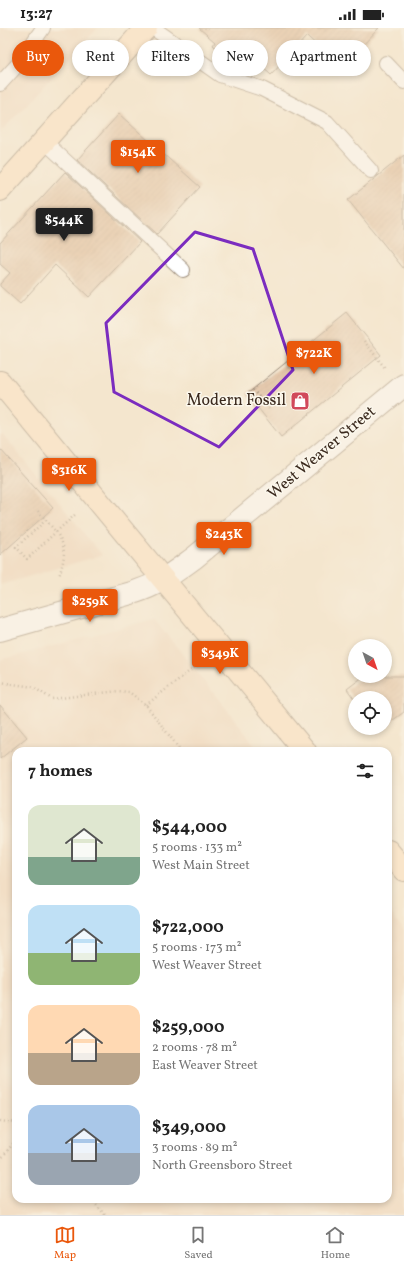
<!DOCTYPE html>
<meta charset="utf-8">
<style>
:root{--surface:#fff;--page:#f6f6f6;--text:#222;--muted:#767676;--line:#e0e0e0;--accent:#ea580c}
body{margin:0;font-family:Vollkorn,serif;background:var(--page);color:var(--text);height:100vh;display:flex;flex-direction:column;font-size:15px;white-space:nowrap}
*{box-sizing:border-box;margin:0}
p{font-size:13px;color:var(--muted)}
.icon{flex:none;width:22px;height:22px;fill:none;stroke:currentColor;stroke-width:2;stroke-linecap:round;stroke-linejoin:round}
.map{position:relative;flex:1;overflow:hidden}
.drawer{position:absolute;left:12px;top:719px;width:380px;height:456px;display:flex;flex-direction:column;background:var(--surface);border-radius:12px;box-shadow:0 2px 6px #0003}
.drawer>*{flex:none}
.guide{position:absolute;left:12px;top:12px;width:380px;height:36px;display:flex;gap:8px}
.needle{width:26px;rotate:140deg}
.controls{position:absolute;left:348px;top:611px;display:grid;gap:8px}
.controls a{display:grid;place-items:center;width:44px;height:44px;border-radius:50%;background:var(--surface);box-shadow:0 2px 6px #0003;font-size:20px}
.price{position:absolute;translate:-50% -34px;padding:0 9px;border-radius:4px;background:var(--accent);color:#fff;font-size:13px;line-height:26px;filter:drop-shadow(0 1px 2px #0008)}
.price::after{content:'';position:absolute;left:50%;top:24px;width:12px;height:9px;margin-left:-6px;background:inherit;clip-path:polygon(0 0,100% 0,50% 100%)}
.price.current{background:#222;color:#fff}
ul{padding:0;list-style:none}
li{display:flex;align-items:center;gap:12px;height:100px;padding:0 16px}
li span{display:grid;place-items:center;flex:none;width:112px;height:80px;border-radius:12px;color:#555}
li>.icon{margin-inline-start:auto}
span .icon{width:48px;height:48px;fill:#fffc;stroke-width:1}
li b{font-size:17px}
h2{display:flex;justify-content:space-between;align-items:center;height:48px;padding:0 16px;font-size:17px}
.pill{padding:0 14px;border-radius:18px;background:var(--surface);box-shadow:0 2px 6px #0003;font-size:14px;line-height:36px}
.pill.current{background:var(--accent);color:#fff}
.status{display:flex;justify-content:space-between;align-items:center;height:28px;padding:0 20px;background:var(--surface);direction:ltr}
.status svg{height:11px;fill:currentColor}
.menu{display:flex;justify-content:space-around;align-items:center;height:56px;border-top:1px solid var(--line);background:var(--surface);font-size:11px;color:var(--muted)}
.menu a{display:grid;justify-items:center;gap:2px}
.menu .current{color:var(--accent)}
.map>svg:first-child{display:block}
.built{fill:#efd6bb}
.building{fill:url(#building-hatch)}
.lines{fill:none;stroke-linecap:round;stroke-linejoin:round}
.service-casing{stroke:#988876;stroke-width:16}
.tertiary-casing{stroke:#988876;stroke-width:24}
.secondary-casing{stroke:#988876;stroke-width:24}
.path{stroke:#988876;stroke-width:2.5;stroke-dasharray:1 3;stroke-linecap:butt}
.service{stroke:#fff;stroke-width:14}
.tertiary{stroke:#fff;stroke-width:22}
.secondary{stroke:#fee4c5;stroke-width:22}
.marked{fill:none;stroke:#7b2cbf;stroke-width:3;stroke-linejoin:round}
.labels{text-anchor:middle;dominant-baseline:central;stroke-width:3;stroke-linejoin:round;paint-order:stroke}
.poi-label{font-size:16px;fill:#3b2a1e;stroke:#fbf7ec;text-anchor:end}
.street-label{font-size:16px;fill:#3b2a1e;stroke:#fbf7ec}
</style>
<div class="status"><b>13:27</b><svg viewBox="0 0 49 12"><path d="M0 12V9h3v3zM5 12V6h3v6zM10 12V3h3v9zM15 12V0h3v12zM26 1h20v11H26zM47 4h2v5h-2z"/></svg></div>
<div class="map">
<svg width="404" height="1187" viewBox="0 0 404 1187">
<defs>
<pattern id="building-hatch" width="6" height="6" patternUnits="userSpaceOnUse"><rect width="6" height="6" fill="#deba98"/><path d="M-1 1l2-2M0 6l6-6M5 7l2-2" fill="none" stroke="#bfa083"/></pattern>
</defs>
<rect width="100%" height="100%" fill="#fbf7ec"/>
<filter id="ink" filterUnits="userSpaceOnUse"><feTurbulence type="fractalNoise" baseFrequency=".025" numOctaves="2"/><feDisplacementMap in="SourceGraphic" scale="8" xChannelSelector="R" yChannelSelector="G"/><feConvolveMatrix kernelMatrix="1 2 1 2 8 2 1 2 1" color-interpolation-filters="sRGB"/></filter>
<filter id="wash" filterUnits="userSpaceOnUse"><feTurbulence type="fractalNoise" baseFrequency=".012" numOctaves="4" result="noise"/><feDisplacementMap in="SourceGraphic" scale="16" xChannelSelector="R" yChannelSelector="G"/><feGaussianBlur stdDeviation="0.9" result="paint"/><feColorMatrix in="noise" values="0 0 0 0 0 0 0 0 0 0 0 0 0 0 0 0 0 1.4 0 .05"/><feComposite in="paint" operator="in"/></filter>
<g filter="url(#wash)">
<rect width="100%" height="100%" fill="#f4e6ce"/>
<path class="built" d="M0,0h98l-98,105z
M0,403l102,124 -102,30z
M154,591l106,132h-244v448h372v-289l16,20v285h-404v-555z"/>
<g id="blocks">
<path class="building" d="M199,0h180l-38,40 -34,-32 -36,39 -23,-21 -3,5 -7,-6 -8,8 -17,-16 2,-3z
M119,86l81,73 -43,47 -80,-74z
M404,127v114l-56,-69z
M65,144l75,70 -51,55 -34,-32 -35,39 -20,-18v-2l10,-11 -10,-9v-21z
M347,285l34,42 -100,82 -34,-43z
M0,421l53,59 -53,47z
M364,648h40v36l-19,14v-28h-30v2l-8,-11z
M0,677l27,32 -27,22z"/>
</g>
</g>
<g filter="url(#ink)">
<use href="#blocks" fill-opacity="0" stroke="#988876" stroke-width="1"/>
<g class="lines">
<g class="service-casing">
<path id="service" d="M153,0l67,47 42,14 65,33 44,49
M386,35l18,19
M0,56l19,-21 24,-35
M44,113l139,129"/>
</g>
<g class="tertiary-casing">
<path id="tertiary" d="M0,602l135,-38c25,-8 38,-19 59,-34l210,-173"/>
</g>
<g class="secondary-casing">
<path id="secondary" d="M0,162l146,-162
M0,354l305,369
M388,823l16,19"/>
</g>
<path class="path" d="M364,313l21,27
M253,362l16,19
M38,483l8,9 -30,27 11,12 29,-27c12,16 8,27 3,45
M46,492l10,12 20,-18
M0,654l33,5 19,12 66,-8 11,1 17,13 35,46
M146,677l54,-42
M0,1093l16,2
M0,1132l16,-20
M91,1171l14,16"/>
<use href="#service" class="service"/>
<use href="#tertiary" class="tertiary"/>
<use href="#secondary" class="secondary"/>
</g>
</g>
<path d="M0 0H404V1187H0ZM195,204l58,17 40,121 -74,77 -105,-55 -8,-69z" fill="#f4e6ce" fill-opacity=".55" fill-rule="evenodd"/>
<path class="marked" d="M195,204l58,17 40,121 -74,77 -105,-55 -8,-69z"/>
<defs>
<g id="shop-square" transform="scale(1)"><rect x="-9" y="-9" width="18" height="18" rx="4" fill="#d1495b" stroke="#fbf7ec"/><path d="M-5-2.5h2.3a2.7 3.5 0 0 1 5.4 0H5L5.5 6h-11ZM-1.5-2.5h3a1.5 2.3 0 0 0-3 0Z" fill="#fff"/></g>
</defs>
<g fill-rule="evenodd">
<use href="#shop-square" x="300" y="373"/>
</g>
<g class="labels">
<g class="poi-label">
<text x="286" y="373">Modern Fossil</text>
</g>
<g class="street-label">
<text transform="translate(322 425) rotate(-40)">West Weaver Street</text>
</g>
</g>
</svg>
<div class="controls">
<a><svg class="needle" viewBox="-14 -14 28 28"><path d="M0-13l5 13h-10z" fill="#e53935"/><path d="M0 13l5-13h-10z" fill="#767676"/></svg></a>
<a><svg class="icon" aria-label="locate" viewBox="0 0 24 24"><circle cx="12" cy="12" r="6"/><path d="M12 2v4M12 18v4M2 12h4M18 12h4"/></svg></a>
</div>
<b class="price" style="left:138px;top:146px">$154K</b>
<b class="price current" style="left:64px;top:214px">$544K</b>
<b class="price" style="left:314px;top:347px">$722K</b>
<b class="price" style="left:69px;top:464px">$316K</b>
<b class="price" style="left:224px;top:528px">$243K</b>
<b class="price" style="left:90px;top:595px">$259K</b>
<b class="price" style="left:220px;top:647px">$349K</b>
<div class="guide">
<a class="pill current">Buy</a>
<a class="pill">Rent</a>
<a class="pill">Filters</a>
<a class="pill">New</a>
<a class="pill">Apartment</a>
</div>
<section class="drawer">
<h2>7 homes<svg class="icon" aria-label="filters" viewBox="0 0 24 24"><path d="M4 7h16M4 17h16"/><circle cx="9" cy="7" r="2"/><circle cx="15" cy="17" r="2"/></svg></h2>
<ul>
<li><span style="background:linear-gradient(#dfe7d0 65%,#7fa58c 0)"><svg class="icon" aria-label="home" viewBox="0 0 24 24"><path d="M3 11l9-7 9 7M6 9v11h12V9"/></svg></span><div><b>$544,000</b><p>5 rooms · 133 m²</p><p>West Main Street</p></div></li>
<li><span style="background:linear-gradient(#bfe0f5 60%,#8fb573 0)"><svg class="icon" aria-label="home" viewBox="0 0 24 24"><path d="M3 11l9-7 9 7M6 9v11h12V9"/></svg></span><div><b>$722,000</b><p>5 rooms · 173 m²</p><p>West Weaver Street</p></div></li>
<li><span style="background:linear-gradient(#ffd9b3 60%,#b9a48a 0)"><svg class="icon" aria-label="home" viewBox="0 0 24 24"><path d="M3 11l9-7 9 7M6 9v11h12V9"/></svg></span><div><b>$259,000</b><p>2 rooms · 78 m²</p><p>East Weaver Street</p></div></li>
<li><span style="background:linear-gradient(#a9c7e8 60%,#9aa5b1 0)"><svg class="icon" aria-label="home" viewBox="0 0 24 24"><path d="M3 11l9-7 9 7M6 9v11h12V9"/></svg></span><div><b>$349,000</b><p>3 rooms · 89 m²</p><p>North Greensboro Street</p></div></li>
</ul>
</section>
</div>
<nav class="menu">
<a class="current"><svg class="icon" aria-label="map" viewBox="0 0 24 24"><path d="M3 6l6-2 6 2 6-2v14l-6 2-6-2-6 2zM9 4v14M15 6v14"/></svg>Map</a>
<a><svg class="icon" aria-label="saved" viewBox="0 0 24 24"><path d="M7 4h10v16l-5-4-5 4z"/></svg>Saved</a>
<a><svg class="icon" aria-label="home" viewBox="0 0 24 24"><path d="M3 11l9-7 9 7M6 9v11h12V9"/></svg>Home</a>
</nav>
